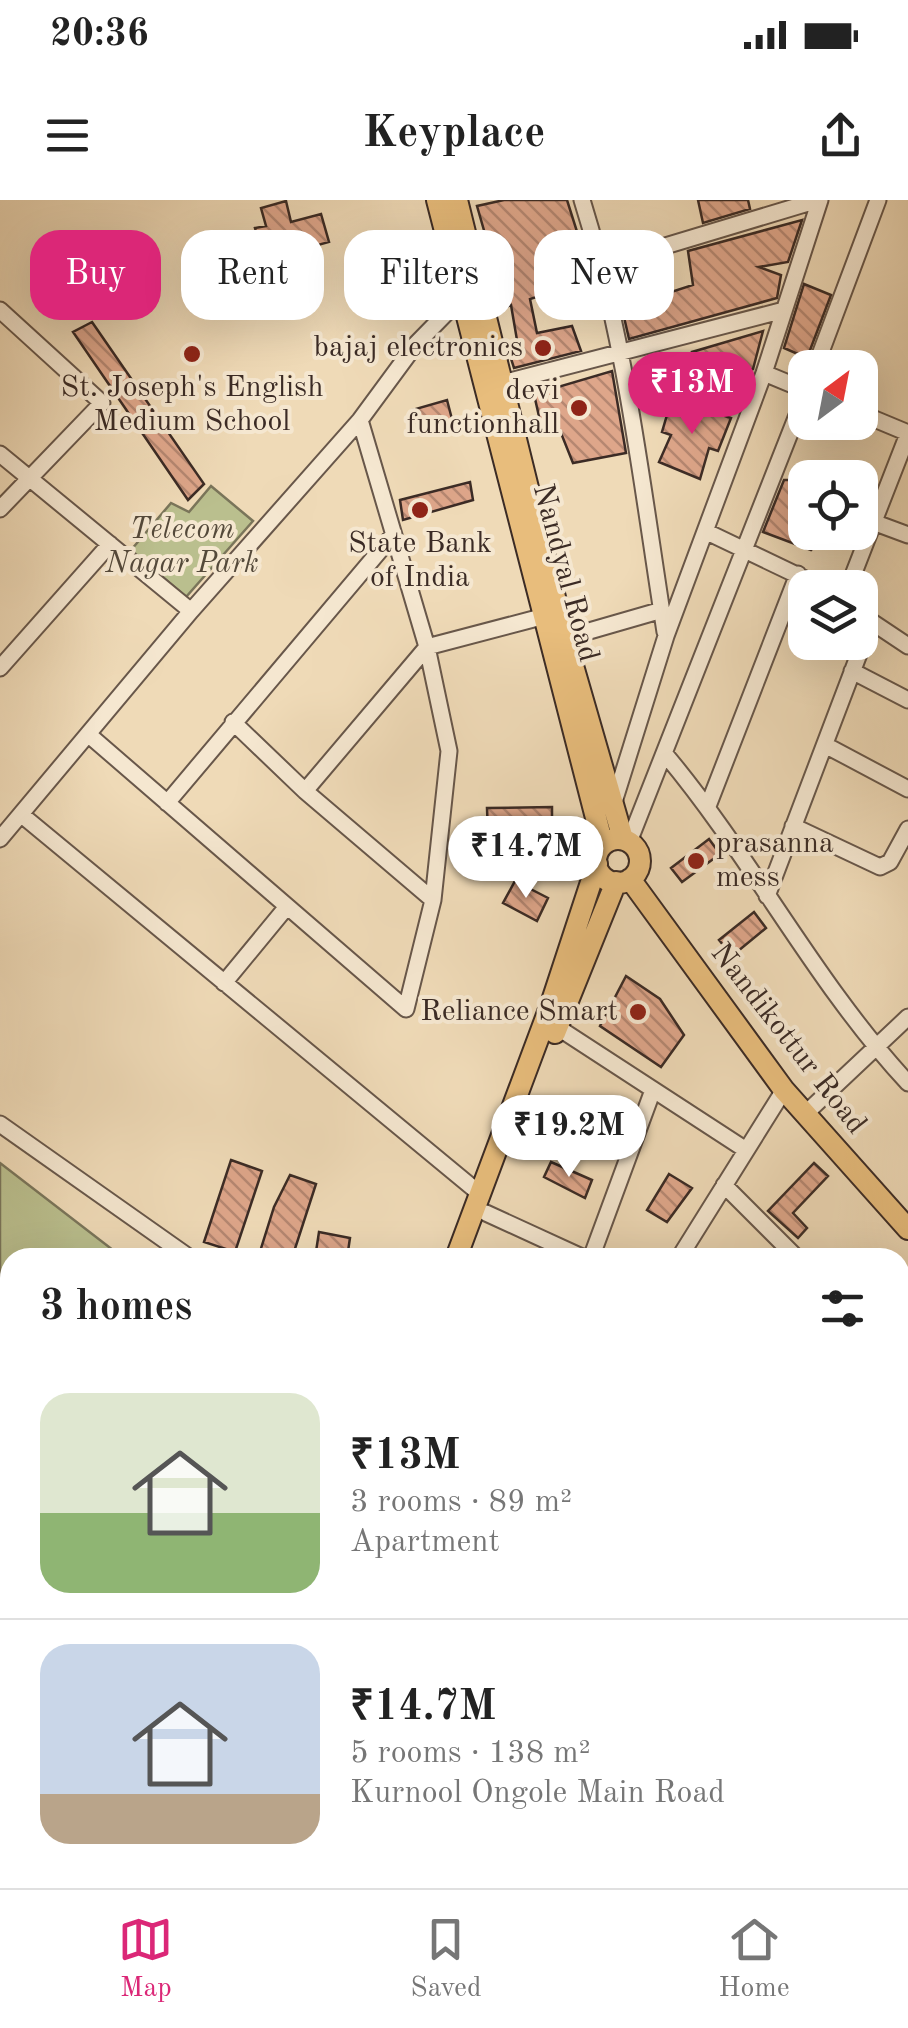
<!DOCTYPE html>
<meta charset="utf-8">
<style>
:root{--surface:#fff;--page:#f2f2f2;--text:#222;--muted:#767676;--line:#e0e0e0;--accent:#db2777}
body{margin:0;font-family:"Old Standard TT",serif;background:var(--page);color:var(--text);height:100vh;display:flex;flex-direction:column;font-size:38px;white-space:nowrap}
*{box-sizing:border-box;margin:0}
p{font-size:32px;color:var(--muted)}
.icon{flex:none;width:55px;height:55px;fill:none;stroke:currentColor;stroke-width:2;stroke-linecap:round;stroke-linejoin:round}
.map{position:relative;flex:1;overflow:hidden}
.sheet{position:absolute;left:0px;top:1048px;width:910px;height:642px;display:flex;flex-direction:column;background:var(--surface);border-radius:30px 30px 0 0;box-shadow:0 10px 40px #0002}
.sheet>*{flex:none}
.hud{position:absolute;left:30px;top:30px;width:850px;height:90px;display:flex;gap:20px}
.needle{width:65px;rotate:32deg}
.controls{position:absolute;left:788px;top:150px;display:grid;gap:20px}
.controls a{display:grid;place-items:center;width:90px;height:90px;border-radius:20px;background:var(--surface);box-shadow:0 10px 40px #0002;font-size:50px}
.price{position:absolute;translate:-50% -85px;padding:0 22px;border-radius:35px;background:#fff;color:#222;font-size:32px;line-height:65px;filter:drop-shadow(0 2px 5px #0008)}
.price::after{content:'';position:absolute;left:50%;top:60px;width:30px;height:22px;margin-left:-15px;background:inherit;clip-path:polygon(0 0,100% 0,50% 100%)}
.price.selected{background:var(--accent);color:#fff}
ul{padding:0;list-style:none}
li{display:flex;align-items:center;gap:30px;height:250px;padding:0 40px}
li+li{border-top:2px solid var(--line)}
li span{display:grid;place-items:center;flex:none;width:280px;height:200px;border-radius:30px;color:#555}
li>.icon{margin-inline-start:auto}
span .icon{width:120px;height:120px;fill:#fffc;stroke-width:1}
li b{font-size:42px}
h2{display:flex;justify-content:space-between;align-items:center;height:120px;padding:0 40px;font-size:42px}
.pill{padding:0 35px;border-radius:30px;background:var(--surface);box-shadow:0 10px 40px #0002;font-size:35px;line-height:90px}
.pill.selected{background:var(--accent);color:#fff}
.status{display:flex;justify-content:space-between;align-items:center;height:70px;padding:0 50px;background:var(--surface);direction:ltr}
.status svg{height:28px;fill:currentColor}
header{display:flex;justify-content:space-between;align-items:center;height:130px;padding:0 40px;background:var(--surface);font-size:45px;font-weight:600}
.tab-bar{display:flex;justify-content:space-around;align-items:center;height:140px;border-top:2px solid var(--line);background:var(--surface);font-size:28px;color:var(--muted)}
.tab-bar a{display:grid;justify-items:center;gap:5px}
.tab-bar .selected{color:var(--accent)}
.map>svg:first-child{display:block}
.green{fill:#babf8e;stroke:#7a755a;stroke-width:2.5}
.building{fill:url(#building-back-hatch);stroke:#3b2b25;stroke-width:2.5}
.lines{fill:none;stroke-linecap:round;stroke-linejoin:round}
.minor-casing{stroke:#68574a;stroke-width:19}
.major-casing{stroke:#3b2b25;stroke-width:24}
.minor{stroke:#f5e7d0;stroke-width:15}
.major{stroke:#e8bd7c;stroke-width:20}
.poi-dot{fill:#8f2418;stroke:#f5e7d0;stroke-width:4}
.labels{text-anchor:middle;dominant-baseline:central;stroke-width:8;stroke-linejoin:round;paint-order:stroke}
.poi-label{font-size:30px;fill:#3b2b25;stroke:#f5e7d0;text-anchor:end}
.park-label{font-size:30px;font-style:italic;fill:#54493a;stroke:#f5e7d0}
.street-label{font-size:30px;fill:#3b2b25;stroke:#f5e7d0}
</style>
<div class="status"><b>20:36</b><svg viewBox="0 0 49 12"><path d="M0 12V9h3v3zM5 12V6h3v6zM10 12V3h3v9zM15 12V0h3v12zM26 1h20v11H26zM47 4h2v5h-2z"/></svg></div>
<header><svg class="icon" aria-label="menu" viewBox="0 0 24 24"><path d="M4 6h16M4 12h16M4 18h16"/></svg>Keyplace<svg class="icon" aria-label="share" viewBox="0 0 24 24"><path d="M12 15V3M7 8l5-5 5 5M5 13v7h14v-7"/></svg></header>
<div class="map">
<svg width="908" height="1688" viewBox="0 0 908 1688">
<defs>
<pattern id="building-back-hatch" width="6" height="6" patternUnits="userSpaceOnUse" patternTransform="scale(2.5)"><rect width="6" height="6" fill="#dea68a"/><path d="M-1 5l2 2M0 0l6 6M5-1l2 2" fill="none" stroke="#b58771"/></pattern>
</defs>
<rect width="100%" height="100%" fill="#efdab7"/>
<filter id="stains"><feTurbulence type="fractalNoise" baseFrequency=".002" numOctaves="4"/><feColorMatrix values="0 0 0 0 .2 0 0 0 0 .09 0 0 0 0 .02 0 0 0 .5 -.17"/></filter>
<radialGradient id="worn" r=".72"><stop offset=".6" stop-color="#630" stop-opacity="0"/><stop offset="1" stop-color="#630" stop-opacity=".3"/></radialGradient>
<path class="green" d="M211,286l42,35 -67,76 -55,-47 40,-47 18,9z
M0,963l122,94 -112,1v190l-10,-7z"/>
<path class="building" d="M504,0h63l25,79 -62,20 7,34 35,-7 9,25 -67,17 -8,-25 11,-3 -6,-35 -5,2 -29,-101z
M698,0h50l2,9 -47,14z
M286,1l5,21 30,-8 8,28 -33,9 4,14 -19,5 -6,-21 -13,4 -7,-25 11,-2 -5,-18z
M802,20l-14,42 -29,5 22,8 -4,23 -148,41 -15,-66 23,-7 8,34 20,-6 28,-9 -5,-34z
M804,84l27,11 -24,63 -23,-10z
M92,122l112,162 -16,16 -115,-168z
M763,131l-10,38 -54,21 -7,-38z
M612,171l14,82 -53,10 -12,-30 -21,-12 -6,-27z
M672,198l59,20 -13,33 -9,-3 -9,31 -41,-17 12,-27 -9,-3z
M447,200l6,23 -35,9 -6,-22z
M784,280h21v52h24l-18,18 -48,-18z
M470,282l3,18 -70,20 -3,-20z
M552,607v28l-64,1 -1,-28z
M709,639l11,15 -38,28 -11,-14z
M515,681l33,17 -11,23 -34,-18z
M754,712l12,16 -34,28 -13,-16z
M626,776l34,23 24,36 -23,32 -61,-41z
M231,960l31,11 -27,81 -31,-10z
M551,962l41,18 -7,18 -41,-21z
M814,963l14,13 -35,37 14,15 -9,10 -30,-27z
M669,974l23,14 -25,34 -20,-12z
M290,975l26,9 -24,74h-34l16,-51z
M319,1032l31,6 -3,20h-32z"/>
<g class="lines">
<g class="minor-casing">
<path id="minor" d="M582,0c44,140 60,287 83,432
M602,65l216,-65
M0,110l102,93 -102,106
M815,168l63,-168
M764,173l41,17
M502,183l282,-73
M860,213l48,20
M0,254l191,157
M873,322l35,13
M707,332l117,56
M848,388l60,-154
M860,414l48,32
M565,438l97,-28
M0,468l110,-124
M852,471l56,29
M233,522l72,69
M89,535l317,274 27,-109 16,-149 -22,-104 -67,-227
M825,545l83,44
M665,554c88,105 150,229 243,329
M614,602l52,-166 98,-263 56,-173
M167,603l226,-268
M708,606l90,-232
M23,616l456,377
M793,626l87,41 10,-5 18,-33
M0,639l191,-228 169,-191 56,-76 46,-47
M629,642l176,-447
M767,696l103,-271
M433,700l-128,-109 122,-144 118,-31
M224,783l61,-74
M557,827l189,123
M805,914l103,-97
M0,924l190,134
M724,985l73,73
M486,1013l98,45
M591,1058l62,-168
M679,1058l105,-168
M900,1161l8,8
M900,1265l8,-8
M0,1271l10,8
M0,1382l10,9
M0,1552l10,-10
M900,1554l8,-9
M188,1680l10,8
M692,1680l9,8
M367,1688l5,-8
M521,1688l5,-8
M653,1688l5,-8"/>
</g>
<g class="major-casing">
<path id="major" d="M437,0l166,645
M457,0l108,438 58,201
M596 661a22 22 0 1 1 44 0a22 22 0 1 1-44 0Z
M630,679l154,211 124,139
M555,833l61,-151
M456,1058l94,-251 47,-143
M226,1688l3,-8"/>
</g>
<use href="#minor" class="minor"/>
<use href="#major" class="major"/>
</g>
<g class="poi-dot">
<circle cx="543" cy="148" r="10"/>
<circle cx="192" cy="154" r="10"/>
<circle cx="579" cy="208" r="10"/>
<circle cx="420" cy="310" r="10"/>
<circle cx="696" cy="661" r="10"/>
<circle cx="638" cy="812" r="10"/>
</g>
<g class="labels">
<g class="poi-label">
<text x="523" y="148">bajaj electronics</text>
<text x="192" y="188" text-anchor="middle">St. Joseph's English<tspan x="192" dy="34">Medium School</tspan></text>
<text x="559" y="191">devi<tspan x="559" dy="34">functionhall</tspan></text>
<text x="420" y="344" text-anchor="middle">State Bank<tspan x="420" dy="34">of India</tspan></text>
<text x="716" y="644" text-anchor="start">prasanna<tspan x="716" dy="34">mess</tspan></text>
<text x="618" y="812">Reliance Smart</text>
</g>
<g class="park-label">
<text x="182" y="330">Telecom<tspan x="182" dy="34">Nagar Park</tspan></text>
</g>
<g class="street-label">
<text transform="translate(565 373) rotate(75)">Nandyal Road</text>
<text transform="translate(788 839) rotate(52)">Nandikottur Road</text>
</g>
</g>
<rect width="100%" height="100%" filter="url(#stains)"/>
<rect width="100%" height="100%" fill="url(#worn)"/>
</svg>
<div class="controls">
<a><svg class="needle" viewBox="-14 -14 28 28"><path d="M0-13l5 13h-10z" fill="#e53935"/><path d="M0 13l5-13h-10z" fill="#767676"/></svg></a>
<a><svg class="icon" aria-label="locate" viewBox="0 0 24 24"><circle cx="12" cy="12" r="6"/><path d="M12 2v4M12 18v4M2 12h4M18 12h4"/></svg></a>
<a><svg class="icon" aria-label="layers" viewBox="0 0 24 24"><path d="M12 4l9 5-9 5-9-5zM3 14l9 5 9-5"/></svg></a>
</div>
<b class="price selected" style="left:692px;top:237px">₹13M</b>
<b class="price" style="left:526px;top:701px">₹14.7M</b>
<b class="price" style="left:569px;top:980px">₹19.2M</b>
<div class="hud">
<a class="pill selected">Buy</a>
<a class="pill">Rent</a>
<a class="pill">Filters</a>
<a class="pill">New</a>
</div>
<section class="sheet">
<h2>3 homes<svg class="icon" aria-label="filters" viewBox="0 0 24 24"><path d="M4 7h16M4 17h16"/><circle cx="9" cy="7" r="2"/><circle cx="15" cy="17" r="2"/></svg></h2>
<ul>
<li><span style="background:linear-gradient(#dfe7d0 60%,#8fb573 0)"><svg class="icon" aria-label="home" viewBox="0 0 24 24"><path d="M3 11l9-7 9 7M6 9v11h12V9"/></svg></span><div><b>₹13M</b><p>3 rooms · 89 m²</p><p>Apartment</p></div></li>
<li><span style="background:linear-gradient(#c9d6e8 75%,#b9a48a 0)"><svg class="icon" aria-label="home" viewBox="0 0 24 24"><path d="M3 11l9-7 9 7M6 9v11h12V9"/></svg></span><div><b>₹14.7M</b><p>5 rooms · 138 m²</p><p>Kurnool Ongole Main Road</p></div></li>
</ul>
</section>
</div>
<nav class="tab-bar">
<a class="selected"><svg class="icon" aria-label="map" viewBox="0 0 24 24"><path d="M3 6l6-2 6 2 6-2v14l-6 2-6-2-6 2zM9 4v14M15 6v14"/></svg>Map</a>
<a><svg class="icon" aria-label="saved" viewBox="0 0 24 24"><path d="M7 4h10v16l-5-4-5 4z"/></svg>Saved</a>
<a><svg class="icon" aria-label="home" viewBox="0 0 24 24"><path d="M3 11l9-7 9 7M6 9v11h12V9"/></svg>Home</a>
</nav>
